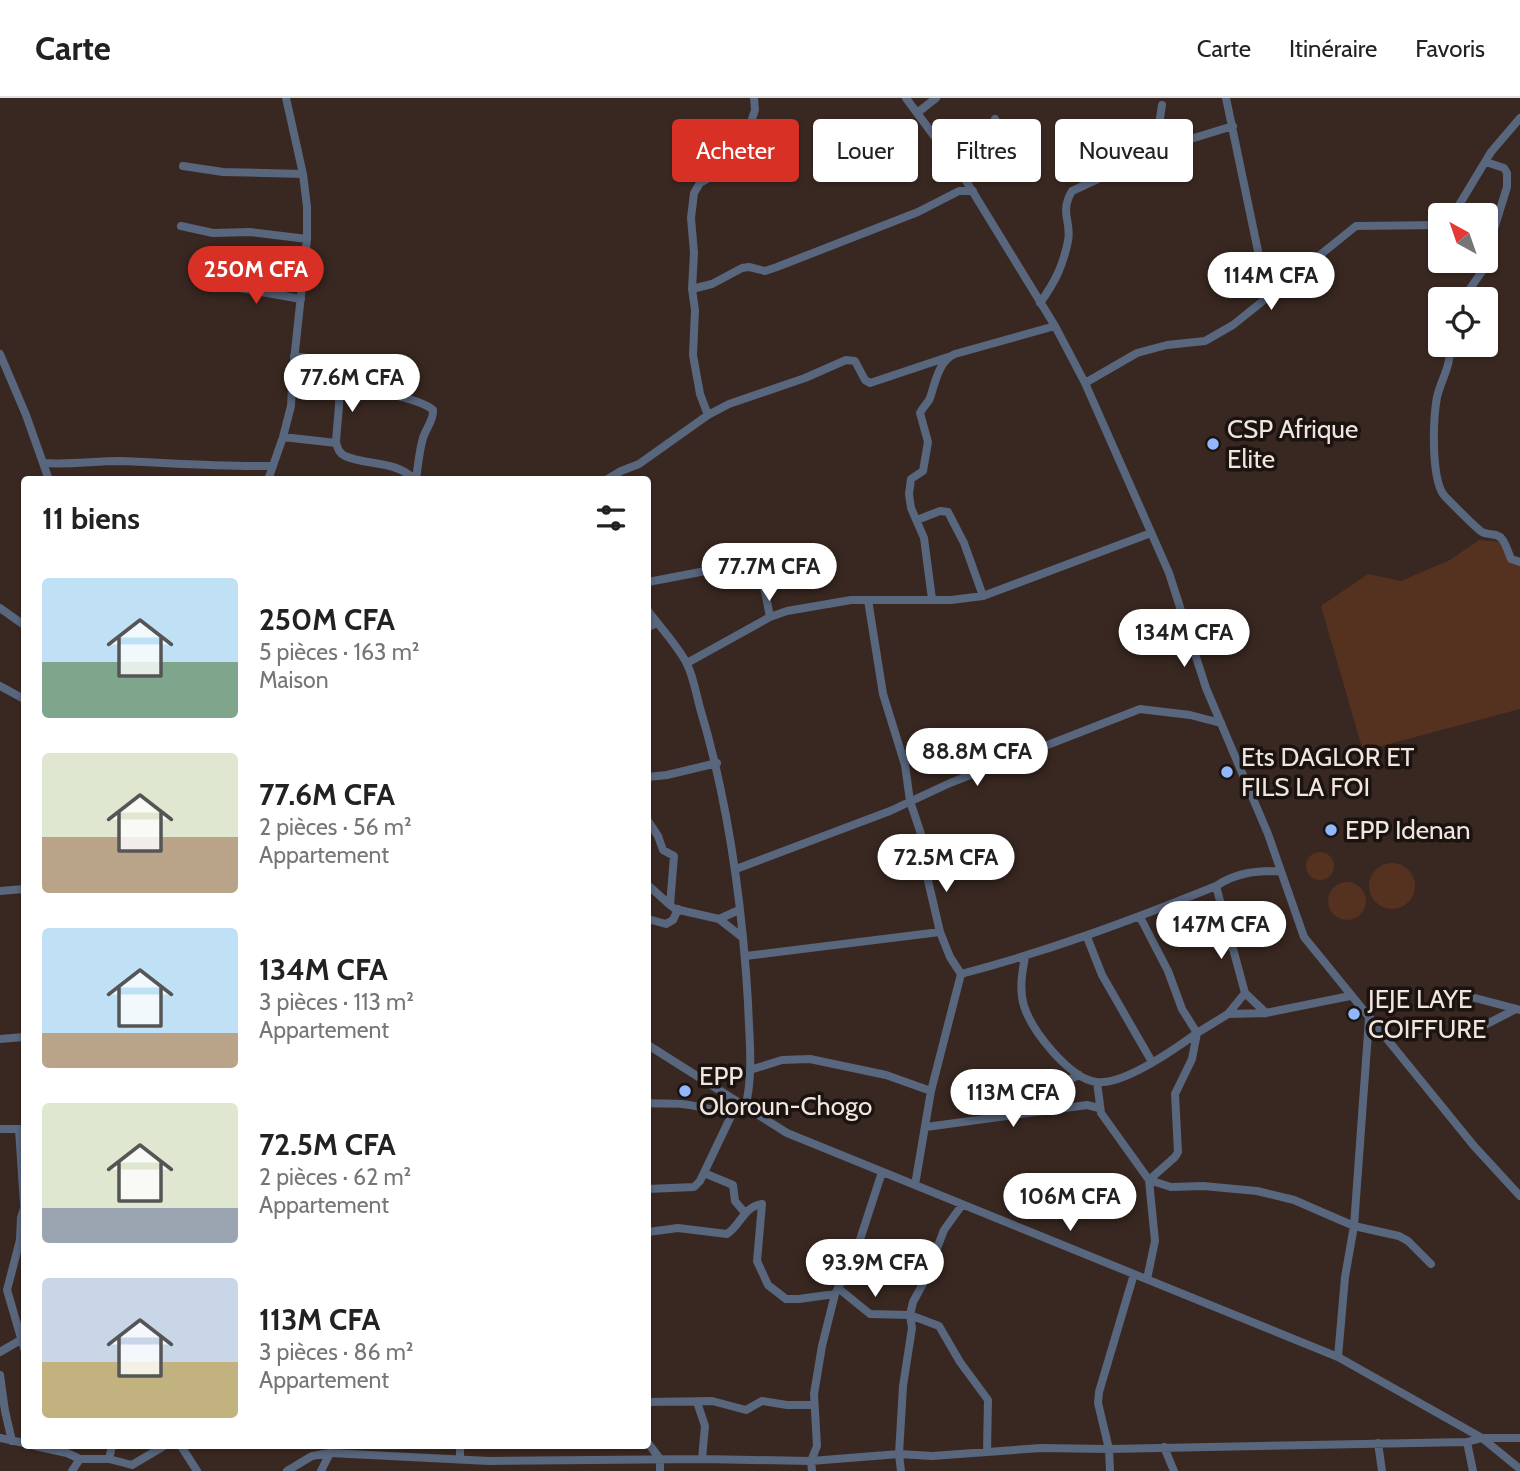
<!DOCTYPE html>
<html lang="fr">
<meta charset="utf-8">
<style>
:root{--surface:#fff;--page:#f2f2f2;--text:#222;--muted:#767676;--line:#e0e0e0;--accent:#d93025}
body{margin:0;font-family:Cabin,sans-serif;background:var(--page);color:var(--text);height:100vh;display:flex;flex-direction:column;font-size:26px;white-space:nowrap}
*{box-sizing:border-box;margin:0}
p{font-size:23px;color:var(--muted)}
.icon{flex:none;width:38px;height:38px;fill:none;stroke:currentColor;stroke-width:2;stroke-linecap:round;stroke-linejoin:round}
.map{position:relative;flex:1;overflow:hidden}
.details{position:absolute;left:21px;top:378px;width:630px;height:973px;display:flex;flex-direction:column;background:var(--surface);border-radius:7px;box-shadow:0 2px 5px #0004}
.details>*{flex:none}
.hud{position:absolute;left:672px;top:21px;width:665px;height:63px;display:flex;gap:14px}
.needle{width:46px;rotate:320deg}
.buttons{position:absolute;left:1428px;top:105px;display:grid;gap:14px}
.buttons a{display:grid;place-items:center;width:70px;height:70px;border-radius:7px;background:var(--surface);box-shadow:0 2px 5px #0004;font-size:35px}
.price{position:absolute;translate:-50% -60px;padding:0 16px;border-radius:24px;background:#fff;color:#222;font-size:23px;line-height:46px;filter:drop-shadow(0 2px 4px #0008)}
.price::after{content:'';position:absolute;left:50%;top:42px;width:21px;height:16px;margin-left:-10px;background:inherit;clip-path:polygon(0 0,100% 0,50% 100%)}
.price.active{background:var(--accent);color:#fff}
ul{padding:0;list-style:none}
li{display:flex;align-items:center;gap:21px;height:175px;padding:0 21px}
li span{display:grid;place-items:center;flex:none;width:196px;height:140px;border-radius:7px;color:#555}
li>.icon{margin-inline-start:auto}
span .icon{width:84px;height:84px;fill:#fffc;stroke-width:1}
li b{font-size:30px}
h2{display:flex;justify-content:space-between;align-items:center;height:84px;padding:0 21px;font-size:30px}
.chip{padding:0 24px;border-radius:7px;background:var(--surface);box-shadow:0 2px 5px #0004;font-size:24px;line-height:63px}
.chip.active{background:var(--accent);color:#fff}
header{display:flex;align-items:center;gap:42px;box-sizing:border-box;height:98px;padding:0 35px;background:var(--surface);border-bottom:2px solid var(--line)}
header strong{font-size:33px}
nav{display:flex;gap:38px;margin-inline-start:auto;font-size:24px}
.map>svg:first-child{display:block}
.green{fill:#553120}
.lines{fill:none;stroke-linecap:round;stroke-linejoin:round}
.minor{stroke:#58667e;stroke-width:8}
.poi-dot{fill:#91b8fd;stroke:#1b1310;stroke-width:2.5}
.labels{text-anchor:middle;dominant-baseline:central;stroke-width:7;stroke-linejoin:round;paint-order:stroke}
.poi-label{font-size:26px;fill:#f1e5e0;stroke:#1b1310;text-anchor:start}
</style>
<header>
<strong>Carte</strong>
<nav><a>Carte</a><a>Itinéraire</a><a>Favoris</a></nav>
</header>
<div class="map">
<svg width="1520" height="1373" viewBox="0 0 1520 1373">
<rect width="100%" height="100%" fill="#392821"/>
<path class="green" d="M1479,442l24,2 17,21v146l-157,42 -42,-145 47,-32 33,7 49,-21z
M1306 768a14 14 0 1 1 28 0a14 14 0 1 1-28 0Z
M1369 788a23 23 0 1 1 46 0a23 23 0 1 1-46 0Z
M1328 803a19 19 0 1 1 38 0a19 19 0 1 1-38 0Z"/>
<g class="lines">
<path class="minor" d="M906,0l54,73 95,155 30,57 84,190 37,115 62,146 36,103 170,209 46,50
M1226,0l37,177 2,22
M1162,7l-2,13 8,29
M917,15l19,-15
M980,27l3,28
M183,68l40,6 80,2
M960,73l42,-35v-5l-7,-12
M1453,117l38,-63 29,-34
M181,128l32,7 37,-1 57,7
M1486,157l21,-68v-14l-3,-5 -18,-6
M217,186l84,15
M692,191l20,-5 30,-16 7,-1 16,4 12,-4 141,-55 41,-21h14
M1463,201l22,-32 -1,-6
M1040,205c15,-21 23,-37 28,-62 4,-19 -9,-28 4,-50l99,-46 62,-19
M1450,247c1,22 -8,32 -13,52 -4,22 -6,78 6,97 2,3 35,36 39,38 7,4 15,0 20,7 4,5 6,13 9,20l9,3
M0,256l26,61 23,65
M294,258c59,6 44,42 42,87 2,6 3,10 9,13 23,10 51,4 70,24
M1085,285l52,-30 30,-8 38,-4 28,-16 123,-99 84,-1
M339,286c21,5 80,13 94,26 1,10 -7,18 -10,28 -4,14 -5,27 -7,42
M708,317l-8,-21 -7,-39 2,-45 -3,-21 2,-36 -3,-35 3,-25 6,-10 19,-11 12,-27 19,-20 5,-15 -1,-12
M283,339l53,6
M44,365c25,2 50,-2 76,-2 50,2 100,6 151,5
M268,382l15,-43 8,-31 2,-36 14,-131v-32l-4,-33 -17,-76
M606,382l15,-9 18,-7 69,-49 21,-11 76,-26 41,-18 9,1 10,19 5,3 78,-26
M917,422l23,-9 8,1 16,31 19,53
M648,484l68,-13 29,-10c19,9 21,40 25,58
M932,501l-8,-61 -13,-30 -2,-14 2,-15 12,-8 5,-29 -8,-29c3,-6 8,-10 10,-15 5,-15 9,-38 25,-44l100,-28
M868,502l15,94 22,71 5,36 11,33 5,38 14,60 10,25 11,17 -30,117 -16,94
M0,510l24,17
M648,513c12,16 28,33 38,51 7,13 10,31 14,46 29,96 42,194 48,294 1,35 6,72 -3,106 -20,8 -42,-2 -63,-4 -11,-1 -23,0 -34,-1
M648,529l9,-4
M687,565l83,-46 17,-6 64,-11h100l32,-4 168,-63
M0,588l24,13
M648,679l19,-2 50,-12
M648,723l10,15 5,14 11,6 -4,49 5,4 44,10 20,-9
M736,771l154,-58 60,-28 190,-74 50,6 31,8
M1216,788l29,107 21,20
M650,789l20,18
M0,793l24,-2
M648,821l18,5 7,-4 5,-11
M719,821l23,18
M1087,839l15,38 50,87
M746,858l194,-24
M1025,859c-3,16 -6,33 -1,49 8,25 45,72 72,76 27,4 79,-33 101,-49l-15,-24 -14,-38 -28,-54
M961,876c88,-23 171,-54 255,-88 21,-14 40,-15 64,-15
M1475,900l45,12
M1228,916l38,-1 84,-17
M1482,924l3,3 31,-16
M0,941l24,-2
M648,947l139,88 551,224 144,81 38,31
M750,972l32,-10 28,-1 76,16 45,16
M1097,984l4,31 48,67 22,7 32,-1 54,5 37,9 60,26 45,10 9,5 23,23
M1022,1015l20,-21 37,-17
M926,1029l161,-22 12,3
M0,1031h22
M19,1031l5,76
M704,1075l29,12 2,16 10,12
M648,1091l46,-2 6,-6 33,-69
M24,1110l-3,10 -1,22 -13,50 17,58
M648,1134l30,-4 49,6c14,-9 16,-27 35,-30l-5,57 11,24 18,14h13l36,-5
M1147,1181l8,-38 -6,-61 26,-23 3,-5 -3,-58 17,-35 5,-26 31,-19 17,-21
M838,1190l32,26 40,1 29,11 21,36 28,38 -1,52
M0,1254l24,-14
M1338,1259l7,-80 9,-51 15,-207
M0,1277l5,36 7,30
M648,1304l64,-1 34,9 16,-9 25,4h27
M697,1304l8,24 -3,33
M0,1340l24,5
M1467,1344l6,29
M648,1345l12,16v12
M1378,1345l4,28
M35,1348l32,7 13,6
M181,1348l16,25
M1164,1349l10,24
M109,1361l3,-13
M460,1361v-13
M72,1373l8,-12h29l23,6 32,-19
M287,1373l25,-15 18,-3 159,8 213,-2 109,2 88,-7 33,2 109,-8 68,1 358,-7 15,-4h38
M321,1373l9,-18
M812,1373l-1,-10 6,-15 -3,-52 8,-48 13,-52 19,-36 28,-86
M901,1373l-2,-17 4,-68 9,-58 -2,-13 3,-13 12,-22 19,-50 18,-25
M1110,1373l-1,-22 -11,-46 1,-11 35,-118"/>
</g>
<g class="poi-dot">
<circle cx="1213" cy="346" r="7"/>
<circle cx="1227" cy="674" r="7"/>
<circle cx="1331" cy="732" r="7"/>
<circle cx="1354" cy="916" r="7"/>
<circle cx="685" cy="993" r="7"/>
</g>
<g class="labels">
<g class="poi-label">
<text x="1227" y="331">CSP Afrique<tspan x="1227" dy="30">Elite</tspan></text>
<text x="1241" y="659">Ets DAGLOR ET<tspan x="1241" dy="30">FILS LA FOI</tspan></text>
<text x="1345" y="732">EPP Idenan</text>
<text x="1368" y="901">JEJE LAYE<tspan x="1368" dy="30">COIFFURE</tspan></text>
<text x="699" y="978">EPP<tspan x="699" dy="30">Oloroun-Chogo</tspan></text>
</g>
</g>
</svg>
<div class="buttons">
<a><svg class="needle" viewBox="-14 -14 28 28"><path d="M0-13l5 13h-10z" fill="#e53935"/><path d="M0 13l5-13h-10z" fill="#767676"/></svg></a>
<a><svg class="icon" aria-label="locate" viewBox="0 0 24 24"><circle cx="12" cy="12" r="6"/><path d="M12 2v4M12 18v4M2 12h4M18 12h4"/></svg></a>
</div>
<b class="price active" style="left:256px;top:208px">250M CFA</b>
<b class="price" style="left:1271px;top:214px">114M CFA</b>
<b class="price" style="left:352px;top:316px">77.6M CFA</b>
<b class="price" style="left:769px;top:505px">77.7M CFA</b>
<b class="price" style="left:1184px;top:571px">134M CFA</b>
<b class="price" style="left:977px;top:690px">88.8M CFA</b>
<b class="price" style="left:946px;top:796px">72.5M CFA</b>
<b class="price" style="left:1221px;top:863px">147M CFA</b>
<b class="price" style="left:1013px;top:1031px">113M CFA</b>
<b class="price" style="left:1070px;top:1135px">106M CFA</b>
<b class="price" style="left:875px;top:1201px">93.9M CFA</b>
<div class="hud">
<a class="chip active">Acheter</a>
<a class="chip">Louer</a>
<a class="chip">Filtres</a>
<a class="chip">Nouveau</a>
</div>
<section class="details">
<h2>11 biens<svg class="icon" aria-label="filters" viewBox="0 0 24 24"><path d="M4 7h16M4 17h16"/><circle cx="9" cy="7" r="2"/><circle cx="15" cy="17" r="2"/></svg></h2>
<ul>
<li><span style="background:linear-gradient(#bfe0f5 60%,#7fa58c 0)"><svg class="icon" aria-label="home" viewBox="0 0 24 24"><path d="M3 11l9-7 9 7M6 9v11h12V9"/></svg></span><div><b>250M CFA</b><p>5 pièces · 163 m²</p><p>Maison</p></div></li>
<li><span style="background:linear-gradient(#dfe7d0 60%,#b9a48a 0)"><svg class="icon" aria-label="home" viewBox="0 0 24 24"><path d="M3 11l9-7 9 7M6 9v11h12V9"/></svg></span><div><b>77.6M CFA</b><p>2 pièces · 56 m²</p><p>Appartement</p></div></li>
<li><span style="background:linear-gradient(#bfe0f5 75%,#b9a48a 0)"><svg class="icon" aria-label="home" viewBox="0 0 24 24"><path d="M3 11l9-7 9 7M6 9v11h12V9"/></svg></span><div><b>134M CFA</b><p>3 pièces · 113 m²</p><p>Appartement</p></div></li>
<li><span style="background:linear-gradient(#dfe7d0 75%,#9aa5b1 0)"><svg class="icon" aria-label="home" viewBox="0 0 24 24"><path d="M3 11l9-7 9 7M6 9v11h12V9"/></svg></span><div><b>72.5M CFA</b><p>2 pièces · 62 m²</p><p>Appartement</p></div></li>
<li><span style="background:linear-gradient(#c9d6e8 60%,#c2b280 0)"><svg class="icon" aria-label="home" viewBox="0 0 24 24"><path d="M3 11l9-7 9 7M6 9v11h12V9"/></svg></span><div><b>113M CFA</b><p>3 pièces · 86 m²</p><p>Appartement</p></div></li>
</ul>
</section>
</div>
